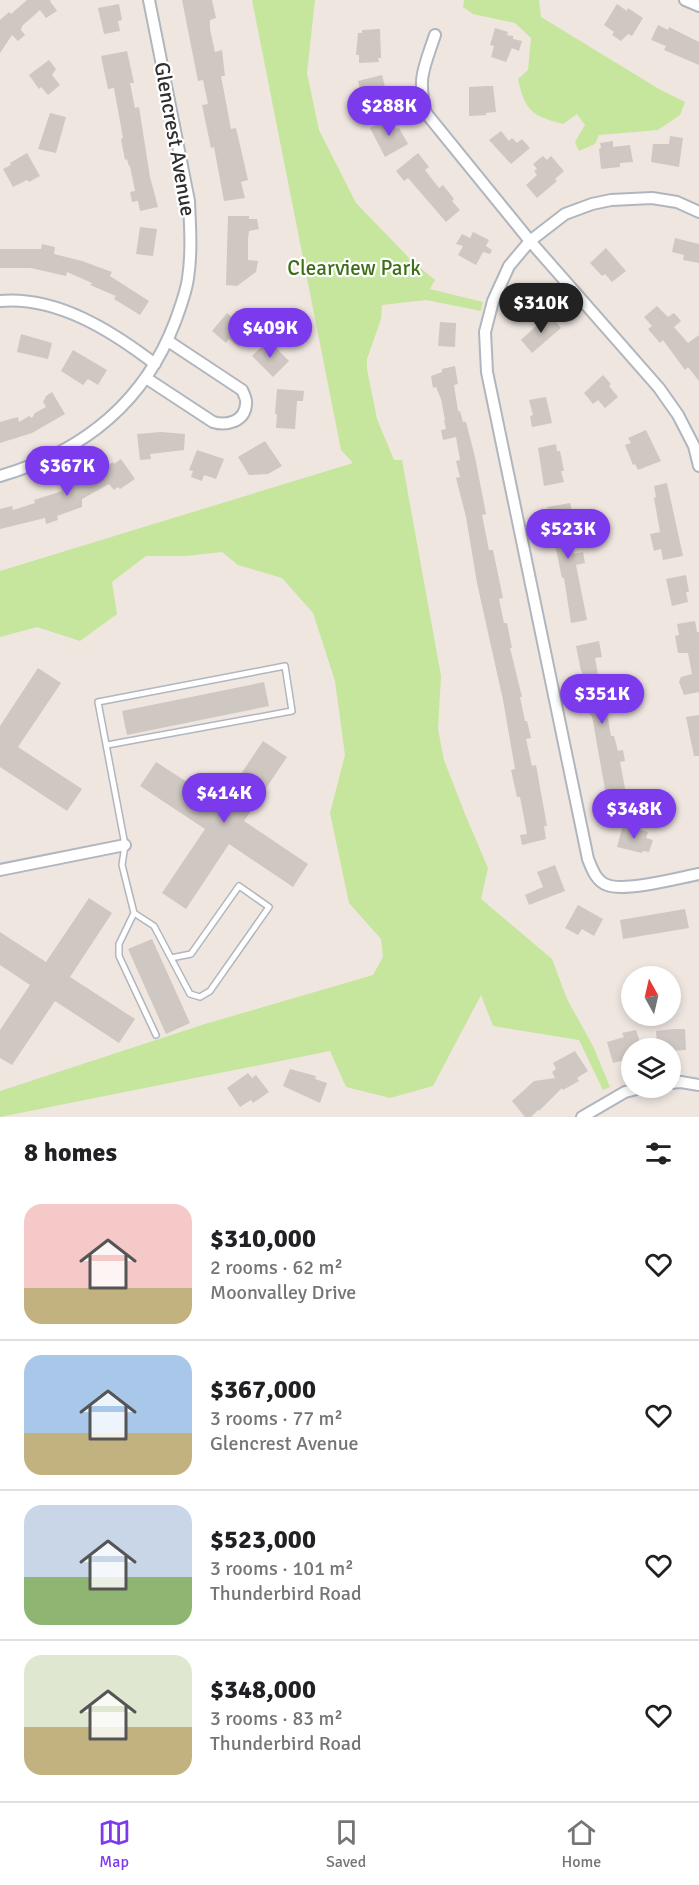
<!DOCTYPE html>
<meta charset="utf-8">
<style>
:root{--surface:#fff;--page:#f2f2f2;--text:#202124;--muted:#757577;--line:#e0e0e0;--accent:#7c3aed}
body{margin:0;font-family:Signika,sans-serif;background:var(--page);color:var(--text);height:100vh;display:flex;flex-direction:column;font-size:22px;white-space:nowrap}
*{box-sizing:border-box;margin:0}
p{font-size:20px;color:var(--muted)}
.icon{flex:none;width:33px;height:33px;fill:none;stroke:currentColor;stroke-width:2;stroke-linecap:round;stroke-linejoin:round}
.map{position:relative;height:1117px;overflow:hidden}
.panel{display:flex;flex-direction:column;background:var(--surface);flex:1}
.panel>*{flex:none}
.needle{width:39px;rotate:352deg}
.tools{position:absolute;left:621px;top:966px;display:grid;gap:12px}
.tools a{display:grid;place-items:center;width:60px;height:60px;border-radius:50%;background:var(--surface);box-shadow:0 3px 9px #0003;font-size:30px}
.price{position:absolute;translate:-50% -51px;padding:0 14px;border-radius:21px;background:var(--accent);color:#fff;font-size:20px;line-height:39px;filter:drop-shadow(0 2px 3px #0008)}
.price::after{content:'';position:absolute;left:50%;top:36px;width:18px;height:14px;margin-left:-9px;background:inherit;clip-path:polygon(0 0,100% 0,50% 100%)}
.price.current{background:#222;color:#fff}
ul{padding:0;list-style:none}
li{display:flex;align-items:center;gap:18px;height:150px;padding:0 24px}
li+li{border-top:2px solid var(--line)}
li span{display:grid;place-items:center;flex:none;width:168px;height:120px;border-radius:18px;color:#555}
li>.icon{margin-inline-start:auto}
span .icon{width:72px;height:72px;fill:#fffc;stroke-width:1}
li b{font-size:26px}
h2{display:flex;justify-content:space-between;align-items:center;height:72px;padding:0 24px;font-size:26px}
.tab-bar{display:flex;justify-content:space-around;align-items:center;height:84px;border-top:2px solid var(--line);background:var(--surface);font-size:16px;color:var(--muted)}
.tab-bar a{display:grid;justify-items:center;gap:3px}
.tab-bar .current{color:var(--accent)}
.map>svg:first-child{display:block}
.green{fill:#c5e69c}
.building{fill:#cfc7c1}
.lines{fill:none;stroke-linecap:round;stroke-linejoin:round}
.service-casing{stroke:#b0b6be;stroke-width:8}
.minor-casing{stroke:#b0b6be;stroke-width:14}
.service{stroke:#fff;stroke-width:5}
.minor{stroke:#fff;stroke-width:10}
.labels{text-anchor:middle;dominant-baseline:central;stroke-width:4.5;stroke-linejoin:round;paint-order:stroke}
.street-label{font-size:21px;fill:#2e2e2e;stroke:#fff}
.park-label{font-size:21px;fill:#3d6f19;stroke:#fff}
</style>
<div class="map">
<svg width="699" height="1117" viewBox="0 0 699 1117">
<rect width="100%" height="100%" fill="#efe6e0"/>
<path class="green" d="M252,0h63l-8,73 12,57 37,73 56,58 23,19 -5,9 53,13 -2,9 -55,-11 -44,5 -1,14 -14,40v10l10,50 17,41h8l39,216 -3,53 6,31 21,54 23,54 -7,31 71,60 15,40 26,47 17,41 -7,3 -24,-50 -86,-14 -12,-31 -48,91 -43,12 -44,-11 -16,-36 -330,66v-26l205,-67 168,-49 10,-18 -2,-18 -32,-36 -19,-90 15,-58 -10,-74 -22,-68 -31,-35 -44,-13 -16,-13 -36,4h-40l-34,26 5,32 -37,27 -43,-14 -37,10v-66l353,-108 -12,-13z
M464,0h75l2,17 118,72 26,13 -5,13 -22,15 -59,5 -4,9 -16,7 -4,-9 10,-17 -8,-11 -14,10c-31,-8 -38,-13 -45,-45l10,-9 3,-32 -16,-15 -42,-9 -10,-7z"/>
<path class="building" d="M27,0h24l-1,1 7,10 -11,7 -6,-8 -18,16 -1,4 4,5 -7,6 -6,-6 -12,18v-33l9,-8 2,2z
M182,0h30l4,18 -6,2v9l5,23 7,-2 3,26h-4l10,53 5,-1 12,52 -7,2 4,16 -21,3 -10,-54 -3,1 -9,-43 6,-1 -5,-24 -5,1z
M119,4l3,16 -4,1 2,10 -16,3 -6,-26z
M617,4l10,7 1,-3 15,10 -11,18 -4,-2 -7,7 -9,-6 2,-3 -10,-7z
M658,25l10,5 1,-3 30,15v23l-35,-15 2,-4 -15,-6z
M495,28l13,4 -1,3 6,1v3l9,2 -3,10 -7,-3 -6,14 -15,-5 3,-11 -4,-1z
M380,29l1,29h-3l1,4 -20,1v-8h-3l2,-22h4v-3z
M127,51l7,32h-4l5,25 4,-1 11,70 8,30 -18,4 -2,-10 -6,1 -2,-10 5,-1 -5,-25h-1l-2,-7 -2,1 -4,-21 2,-1 -9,-50 -6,1 -7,-33z
M49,60l7,9 -4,6 8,10 -12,10 -7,-8 -2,2 -10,-14z
M382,75l7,28 -19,4 -4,-16 -5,2 -3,-12z
M486,86h7l3,26 -11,1 2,2 -18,1v-29z
M50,113l16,4 -10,36 -18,-4z
M390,118l6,11 3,-1 9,16 -23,13 -15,-29z
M501,131l8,10 3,-3 5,5 5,-4 8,9 -19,16 -22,-24z
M670,136l13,2 -4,29 -28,-5 2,-18h16z
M613,141v6l17,-2 3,17 -13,1v4l-19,2 -2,-20 2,-1 -1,-5z
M27,153l13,23 -11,6 -2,-2 -14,7 -10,-18 8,-4 -1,-2z
M418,153l11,14 -4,3 14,18 4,-3 11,14 -2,2 8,9 -14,12 -38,-44 -4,3 -8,-10z
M543,156l4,4 4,-4 13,15 -9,8 2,2 -20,17 -11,-13 11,-10 -3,-4 3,-2 -4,-5z
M228,216h21v3h8l2,10 -10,2 -1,8v21l10,1 -2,11 -19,14 -11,-1z
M140,227l17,2 -4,27 -17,-2z
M473,232l16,8 -3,6 6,4 -2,4 -7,-2 -7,13 -18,-10 5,-9 -7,-2 6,-10 8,4z
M675,238l24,6v19l-16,-3 1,-5 -12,-3z
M42,244l13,3 -1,7 28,7 30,11 -2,4 39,25 -9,14 -26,-16 2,-3 -26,-11 2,-2 -25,-11 -1,4 -35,-8h-31v-19h41z
M606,248l20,23 -14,11 -7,-8 -3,2 -12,-13z
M657,306l11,11 6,-4 7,8 -7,6 14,16 11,-8v46l-11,-14 -3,3 -22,-30 -3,3 -12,-14 4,-3 -8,-9z
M227,313l9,8 3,-4 15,11 -15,19 -10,-8 -3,4 -14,-12z
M549,314l12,14 -29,25 -11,-13z
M440,322l16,1 -1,24 -17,-1z
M21,334l31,9 -4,16 -31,-7z
M268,340l21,21 -16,16 -21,-21z
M73,350l34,20 -9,15 -10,-6 -5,6 -22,-14z
M455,366l3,18 -4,1 4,26h2l3,11h3l9,35 11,57 -4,1 7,35h4l10,48 -4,1 5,24h3l5,25h-2l12,49h-2l5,24h2l4,17 -5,1 6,27 4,-1 11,61h-3l2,13 -24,6 -2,-10 7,-1 -7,-37h-3l-6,-27 4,-1 -12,-69 -26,-117 -11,-66 -10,-39 4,-1 -4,-16 4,-1 -4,-23 -13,3 -2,-10 5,-1 -2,-9h1l-4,-21 -5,-12 -3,1 -2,-12 11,-4v-3z
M603,375l8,9 -2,2 9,11 -13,11 -7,-8 -5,4 -9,-11z
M277,389l27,2 -1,10h-6l-2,28 -19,-1 1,-14h-2z
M52,392l13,22 -33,19 -32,10v-21l18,-5 1,5 10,-6 3,2 3,-5 11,-6 -3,-5 3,-6z
M546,397l6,26 -20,4 -2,-11 3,-1 -4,-15z
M646,430l15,31 -23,9 -3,-6 -2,1 -8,-20 6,-2 -3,-5z
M161,432l24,2 -1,16 -34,4 1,5 -11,1 -3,-26z
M265,441l17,25 -14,8 -19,1 -11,-18z
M556,444l1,7h3l4,20h-3l3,11 -20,4 -6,-38z
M197,450l27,9 -8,20 -12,-4 -2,6 -11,-4 2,-6 -4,-1z
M121,459l14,20 -15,10 -2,-2 -4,3 -5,-6 -27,15v8l-25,9 1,4 -12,4 -1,-6 -45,11v-20l12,-3 1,4 22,-7 -1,-3 28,-9 -1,-2 26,-14 1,3 25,-16 1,2z
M667,483l16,73 -20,4 -2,-11 -7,2 -4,-17 10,-2 -6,-34 2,-1 -2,-11z
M570,503l3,12 -5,1 6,38 9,-2 2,11 -9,2 11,55 -16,3 -7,-45h-2l-15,-71z
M686,575l3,17h-3l2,10 -16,4 -6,-27z
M695,621l2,11h2v60l-15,3 -5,-13 2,-5 11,-3 -4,-21h-10l-3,-17 4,-1 -2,-11z
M599,641l3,16 -7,1 5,28h2l9,50h3l4,15 5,-1 2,11 -5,1 8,42 -16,3 -3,-12h-3l-14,-79 -4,-3 -6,-42h-1l-5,-25z
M38,668l23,15 -43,64 64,42 -15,22 -67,-44v-41z
M264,682l5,24 -142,29 -5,-24z
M699,715v41h-5l-8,-39z
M263,741l24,16 -43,64 64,43 -15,23 -64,-43 -43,65 -24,-16 43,-64 -65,-43 16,-24 65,42z
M623,825l25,7 -2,6 7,2 -4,12 -6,-1 -1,2 -25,-6z
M555,865l10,26 -36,14 -4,-10 18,-8 -6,-15z
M89,898l23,15 -42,64 65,42 -16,24 -64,-42 -43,64 -12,-7v-28l30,-45 -30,-20v-33l46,30z
M578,905l25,14 -9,17 -12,-7 -4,6 -13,-7z
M685,909l4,19 -66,11 -3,-19z
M152,939l38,84 -24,11 -38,-85z
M674,1029h11l1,21 -16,1 -1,-4 -12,1 -1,-17z
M636,1030l6,18h-10v10l-19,5 -6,-21 17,-5 -2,-4z
M575,1051l13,20 -11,7 2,3 -16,9 -1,-2 -23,23 -1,-1 -7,7h-6l-13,-16 22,-20 21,-3 -3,-6 4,-3 -3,-6z
M290,1069l26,7 -1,3 12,4 -7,20 -37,-17z
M248,1073l4,5 4,-3 13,17 -16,11 -2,-3 -11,7 -13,-19z"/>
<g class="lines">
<g class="service-casing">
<path id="service" d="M107,745l185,-34 -7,-45 -187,36 27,143 -3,20 12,48 20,13 36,68 10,3 10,-6 59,-84 -30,-21 -48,68 -20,4
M134,913l-15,31v12l37,79"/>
</g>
<g class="minor-casing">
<path id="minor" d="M685,0l14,6
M435,35c-11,33 -18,43 -9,78l104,128 129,147 19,27 16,31 5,20
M699,212l-22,-10 -25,-4 -41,2 -19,4 -27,10 -35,27 -21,25 -16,35 -8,31 2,40 101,487c4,10 8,22 19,26 19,7 71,-7 92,-11
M0,301c57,-5 112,30 155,63
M146,378l67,44c13,4 32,0 33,-18 1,-4 -2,-10 -4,-14l-74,-49
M0,476c82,-24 144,-73 175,-154 5,-14 11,-29 13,-44 4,-25 2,-52 1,-77l-40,-201
M0,870l125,-25
M670,1083l11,-1 18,3
M582,1117l43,-25 16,-4"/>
</g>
<use href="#service" class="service"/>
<use href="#minor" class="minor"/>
</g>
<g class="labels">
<g class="street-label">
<text transform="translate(175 139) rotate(80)">Glencrest Avenue</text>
</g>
<g class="park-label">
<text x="354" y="268">Clearview Park</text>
</g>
</g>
</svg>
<div class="tools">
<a><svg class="needle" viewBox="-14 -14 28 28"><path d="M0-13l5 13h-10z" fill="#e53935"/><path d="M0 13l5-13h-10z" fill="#757577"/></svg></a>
<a><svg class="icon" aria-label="layers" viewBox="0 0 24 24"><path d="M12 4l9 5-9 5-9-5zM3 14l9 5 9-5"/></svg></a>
</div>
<b class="price" style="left:389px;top:137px">$288K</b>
<b class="price current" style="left:541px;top:334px">$310K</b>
<b class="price" style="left:270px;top:359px">$409K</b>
<b class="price" style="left:67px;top:497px">$367K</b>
<b class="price" style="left:568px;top:560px">$523K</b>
<b class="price" style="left:602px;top:725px">$351K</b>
<b class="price" style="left:224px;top:824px">$414K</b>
<b class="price" style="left:634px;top:840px">$348K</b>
</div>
<section class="panel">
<h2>8 homes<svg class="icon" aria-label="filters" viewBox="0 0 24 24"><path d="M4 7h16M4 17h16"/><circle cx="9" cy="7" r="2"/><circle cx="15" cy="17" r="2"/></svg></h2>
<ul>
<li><span style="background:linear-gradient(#f6c9c9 70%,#c2b280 0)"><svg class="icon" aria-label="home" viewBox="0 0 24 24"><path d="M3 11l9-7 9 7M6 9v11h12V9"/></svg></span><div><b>$310,000</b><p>2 rooms · 62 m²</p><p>Moonvalley Drive</p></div><svg class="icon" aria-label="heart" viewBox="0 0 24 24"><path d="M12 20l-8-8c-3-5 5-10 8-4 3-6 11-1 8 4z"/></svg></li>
<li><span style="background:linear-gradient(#a9c7e8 65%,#c2b280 0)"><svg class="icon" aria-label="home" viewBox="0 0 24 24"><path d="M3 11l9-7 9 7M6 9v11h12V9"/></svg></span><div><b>$367,000</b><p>3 rooms · 77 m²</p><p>Glencrest Avenue</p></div><svg class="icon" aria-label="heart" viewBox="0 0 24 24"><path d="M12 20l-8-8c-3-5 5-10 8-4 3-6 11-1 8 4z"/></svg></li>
<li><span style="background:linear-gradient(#c9d6e8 60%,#8fb573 0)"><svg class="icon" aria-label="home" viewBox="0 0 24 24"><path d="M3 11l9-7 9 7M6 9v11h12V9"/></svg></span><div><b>$523,000</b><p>3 rooms · 101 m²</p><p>Thunderbird Road</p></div><svg class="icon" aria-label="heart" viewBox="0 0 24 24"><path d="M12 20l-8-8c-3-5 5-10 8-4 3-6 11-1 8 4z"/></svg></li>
<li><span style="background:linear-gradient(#dfe7d0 60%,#c2b280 0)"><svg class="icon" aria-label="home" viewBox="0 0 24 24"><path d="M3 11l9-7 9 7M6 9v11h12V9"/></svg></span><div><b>$348,000</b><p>3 rooms · 83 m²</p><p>Thunderbird Road</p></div><svg class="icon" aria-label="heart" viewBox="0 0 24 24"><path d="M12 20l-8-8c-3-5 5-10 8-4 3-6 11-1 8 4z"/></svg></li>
</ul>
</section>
<nav class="tab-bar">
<a class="current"><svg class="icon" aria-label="map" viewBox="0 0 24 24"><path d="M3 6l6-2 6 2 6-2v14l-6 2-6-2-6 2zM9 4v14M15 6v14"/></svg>Map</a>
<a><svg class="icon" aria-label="saved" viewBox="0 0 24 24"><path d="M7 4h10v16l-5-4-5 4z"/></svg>Saved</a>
<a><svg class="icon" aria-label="home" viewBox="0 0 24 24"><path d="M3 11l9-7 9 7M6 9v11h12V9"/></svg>Home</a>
</nav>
